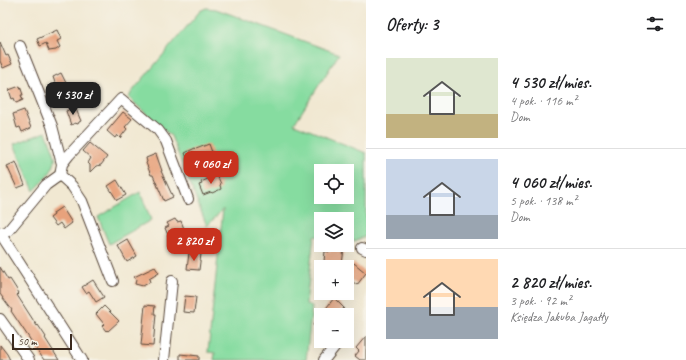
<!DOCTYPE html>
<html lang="pl">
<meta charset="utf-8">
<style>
:root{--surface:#fff;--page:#f6f6f6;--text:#202124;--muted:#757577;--line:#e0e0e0;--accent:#c8321e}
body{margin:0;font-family:Caveat,sans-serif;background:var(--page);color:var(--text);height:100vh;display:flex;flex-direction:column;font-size:15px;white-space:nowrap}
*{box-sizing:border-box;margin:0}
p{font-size:13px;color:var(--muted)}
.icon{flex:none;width:22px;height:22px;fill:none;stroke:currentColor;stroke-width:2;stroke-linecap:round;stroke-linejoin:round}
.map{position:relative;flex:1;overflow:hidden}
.details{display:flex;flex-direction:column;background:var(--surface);width:320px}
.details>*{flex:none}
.fabs{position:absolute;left:314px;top:164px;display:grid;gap:8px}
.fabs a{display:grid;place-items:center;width:40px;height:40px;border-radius:0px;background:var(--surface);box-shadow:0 4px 16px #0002;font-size:20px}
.scale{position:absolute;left:12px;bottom:10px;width:60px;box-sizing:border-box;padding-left:4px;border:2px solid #3b2a1e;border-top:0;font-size:11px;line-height:14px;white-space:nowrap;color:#3b2a1e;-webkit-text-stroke:3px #f7f3e8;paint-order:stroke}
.price{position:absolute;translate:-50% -34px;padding:0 9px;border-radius:8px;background:var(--accent);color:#fff;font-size:13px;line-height:26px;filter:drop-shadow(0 1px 2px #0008)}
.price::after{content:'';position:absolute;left:50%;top:24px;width:12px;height:9px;margin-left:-6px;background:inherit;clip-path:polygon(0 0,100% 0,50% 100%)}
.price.on{background:#222;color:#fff}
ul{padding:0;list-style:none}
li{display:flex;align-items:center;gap:12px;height:100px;padding:0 20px}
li+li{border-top:1px solid var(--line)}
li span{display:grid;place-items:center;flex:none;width:112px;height:80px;border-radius:0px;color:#555}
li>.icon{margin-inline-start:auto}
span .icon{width:48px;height:48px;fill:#fffc;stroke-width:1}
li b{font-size:17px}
h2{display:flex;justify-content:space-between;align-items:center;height:48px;padding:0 20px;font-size:17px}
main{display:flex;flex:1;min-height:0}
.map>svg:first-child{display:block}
.green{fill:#86dca0;stroke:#60835f;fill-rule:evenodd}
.building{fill:#e8a27c}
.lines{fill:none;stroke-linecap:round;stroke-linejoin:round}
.minor-casing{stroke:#564639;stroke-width:12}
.minor{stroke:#fff;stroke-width:10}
</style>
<main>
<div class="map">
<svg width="366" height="360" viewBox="0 0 366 360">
<rect width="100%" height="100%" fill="#f7f3e8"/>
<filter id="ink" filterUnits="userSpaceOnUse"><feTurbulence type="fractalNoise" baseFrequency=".025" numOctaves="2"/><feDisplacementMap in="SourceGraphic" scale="8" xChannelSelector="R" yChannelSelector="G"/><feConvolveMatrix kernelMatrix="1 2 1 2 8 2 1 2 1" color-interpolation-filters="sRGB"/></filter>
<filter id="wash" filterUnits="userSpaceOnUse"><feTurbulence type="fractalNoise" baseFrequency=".012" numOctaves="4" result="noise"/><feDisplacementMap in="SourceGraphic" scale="16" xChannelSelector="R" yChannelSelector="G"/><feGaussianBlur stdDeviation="0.9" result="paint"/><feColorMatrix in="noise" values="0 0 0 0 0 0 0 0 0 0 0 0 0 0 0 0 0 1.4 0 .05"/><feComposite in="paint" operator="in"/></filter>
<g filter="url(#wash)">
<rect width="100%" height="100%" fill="#f1e8d2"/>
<path class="green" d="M206,8l10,1 123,45 -45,70 72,29v83l-11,5 -8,-1v-21h-26v18l-7,-1 -8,68 6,3 -6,53h-92l1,-7 -7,-1 15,-143 -16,17 -36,-90 -42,-38 2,-5 69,-82zM321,171h26v26h-26z
M46,132c3,8 7,16 9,24 2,13 -14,27 -21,35l-20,-47z
M140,192l11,28 -42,24 -11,-27z"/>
<g id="blocks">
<path class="building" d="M57,30l4,9 -4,2 3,6 -4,3 -7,1 -3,-8 -6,3 -3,-7z
M0,42l6,14 2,-1 4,9 -9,4 -3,-7z
M61,73l7,14 -3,1 -1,3 -3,-1 -3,1 -5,-14z
M20,86l3,9h-2l2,5 -7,3 -2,-5 -2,1 -3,-9z
M75,107l6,14 -2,1 -1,2 -3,-1 -4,2 -5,-14z
M24,110l7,18 -9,4 -2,-5 -3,1 -4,-14z
M123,112l9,7 -7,8 2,2 -7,9 -3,-3 -2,3 -8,-7z
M90,143l17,14 -6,8 -5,1 -6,6v-7l-2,-2 3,-5 -8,-7z
M209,144l4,11 -23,10 -5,-12 10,-5 1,1z
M156,154l6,17h-1l12,26 -9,4 -11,-26h-2l-5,-12 1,-1 -1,-4z
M16,162l9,23 -8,3 -10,-22z
M217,175l4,9 -1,1 1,4 -9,4 -1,-1 -8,3 -4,-10 3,-1 -1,-2z
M117,180l9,15 -9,5 -9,-14z
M62,207l10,16 -8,6 -4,-6 -4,3 -6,-8 4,-3 -1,-2z
M175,219l2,3 4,-1 5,13 -16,6 -5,-12 4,-2 -2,-3z
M128,240l9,16 -10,6 -9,-16z
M330,246l14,2 -2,17 -18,-3 1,-11 5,1z
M189,253l12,1 -2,16 -12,-1z
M354,263l12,10 -9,12 -8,-6 3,-4 -4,-4z
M0,267l8,13 2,-1 9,14 -2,2 20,31 1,-1 8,12 -1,1 14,22h-15l-33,-49 1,-1 -12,-16z
M155,267l4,6 -10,6 1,3 -7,4 -8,-2 1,-4 -2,-3z
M93,280l11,17 -8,5 -7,-11 -3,2 -4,-6z
M185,296l11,1 -2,16 -11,-1z
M334,298l10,10 -6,7h-17v16l-8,-6z
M145,305l10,1 -1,8h2l-3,32 -12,-1z
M104,306l15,15 -11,10 -1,-1 -1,1 -4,-5 2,-2 -8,-10z
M366,336v24h-6l-5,-4 4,-5 -3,-3z
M0,345l7,9 3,6h-10z
M180,354l19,2v4h-19z"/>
</g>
</g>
<g filter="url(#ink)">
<use href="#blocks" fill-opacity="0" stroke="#564639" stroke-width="1"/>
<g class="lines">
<g class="minor-casing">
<path id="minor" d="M20,46l32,80 10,38
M60,175l2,-11 7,-9 52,-56 37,31 8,11 22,58
M0,233l82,127
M0,234l8,-3 38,-46 14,-10 12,11 10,15 31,80
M362,248l4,2
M0,319l29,41
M164,360l8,-79
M324,360l15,-19"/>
</g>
<use href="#minor" class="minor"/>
</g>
</g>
</svg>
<div class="fabs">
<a><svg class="icon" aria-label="locate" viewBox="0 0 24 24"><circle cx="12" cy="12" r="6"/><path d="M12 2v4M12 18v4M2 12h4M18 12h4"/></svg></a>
<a><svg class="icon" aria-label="layers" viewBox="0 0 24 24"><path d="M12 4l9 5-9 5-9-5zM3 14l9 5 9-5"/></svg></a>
<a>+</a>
<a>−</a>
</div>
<div class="scale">50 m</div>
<b class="price on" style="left:73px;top:116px">4 530 zł</b>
<b class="price" style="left:211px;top:185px">4 060 zł</b>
<b class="price" style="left:194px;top:262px">2 820 zł</b>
</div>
<section class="details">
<h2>Oferty: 3<svg class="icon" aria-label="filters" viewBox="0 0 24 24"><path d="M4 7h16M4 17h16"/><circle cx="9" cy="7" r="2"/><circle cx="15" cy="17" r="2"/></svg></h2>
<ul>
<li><span style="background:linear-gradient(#dfe7d0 70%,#c2b280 0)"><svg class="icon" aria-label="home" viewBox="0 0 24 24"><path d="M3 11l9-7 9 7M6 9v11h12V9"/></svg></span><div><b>4 530 zł/mies.</b><p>4 pok. · 116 m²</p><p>Dom</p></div></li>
<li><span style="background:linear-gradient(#c9d6e8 70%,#9aa5b1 0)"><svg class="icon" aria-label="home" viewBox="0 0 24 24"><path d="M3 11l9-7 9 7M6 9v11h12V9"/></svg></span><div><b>4 060 zł/mies.</b><p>5 pok. · 138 m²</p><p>Dom</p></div></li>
<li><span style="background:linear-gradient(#ffd9b3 60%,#9aa5b1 0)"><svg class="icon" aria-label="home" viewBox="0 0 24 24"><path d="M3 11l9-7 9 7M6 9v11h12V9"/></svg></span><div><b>2 820 zł/mies.</b><p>3 pok. · 92 m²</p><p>Księdza Jakuba Jagałły</p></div></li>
</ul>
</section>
</main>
